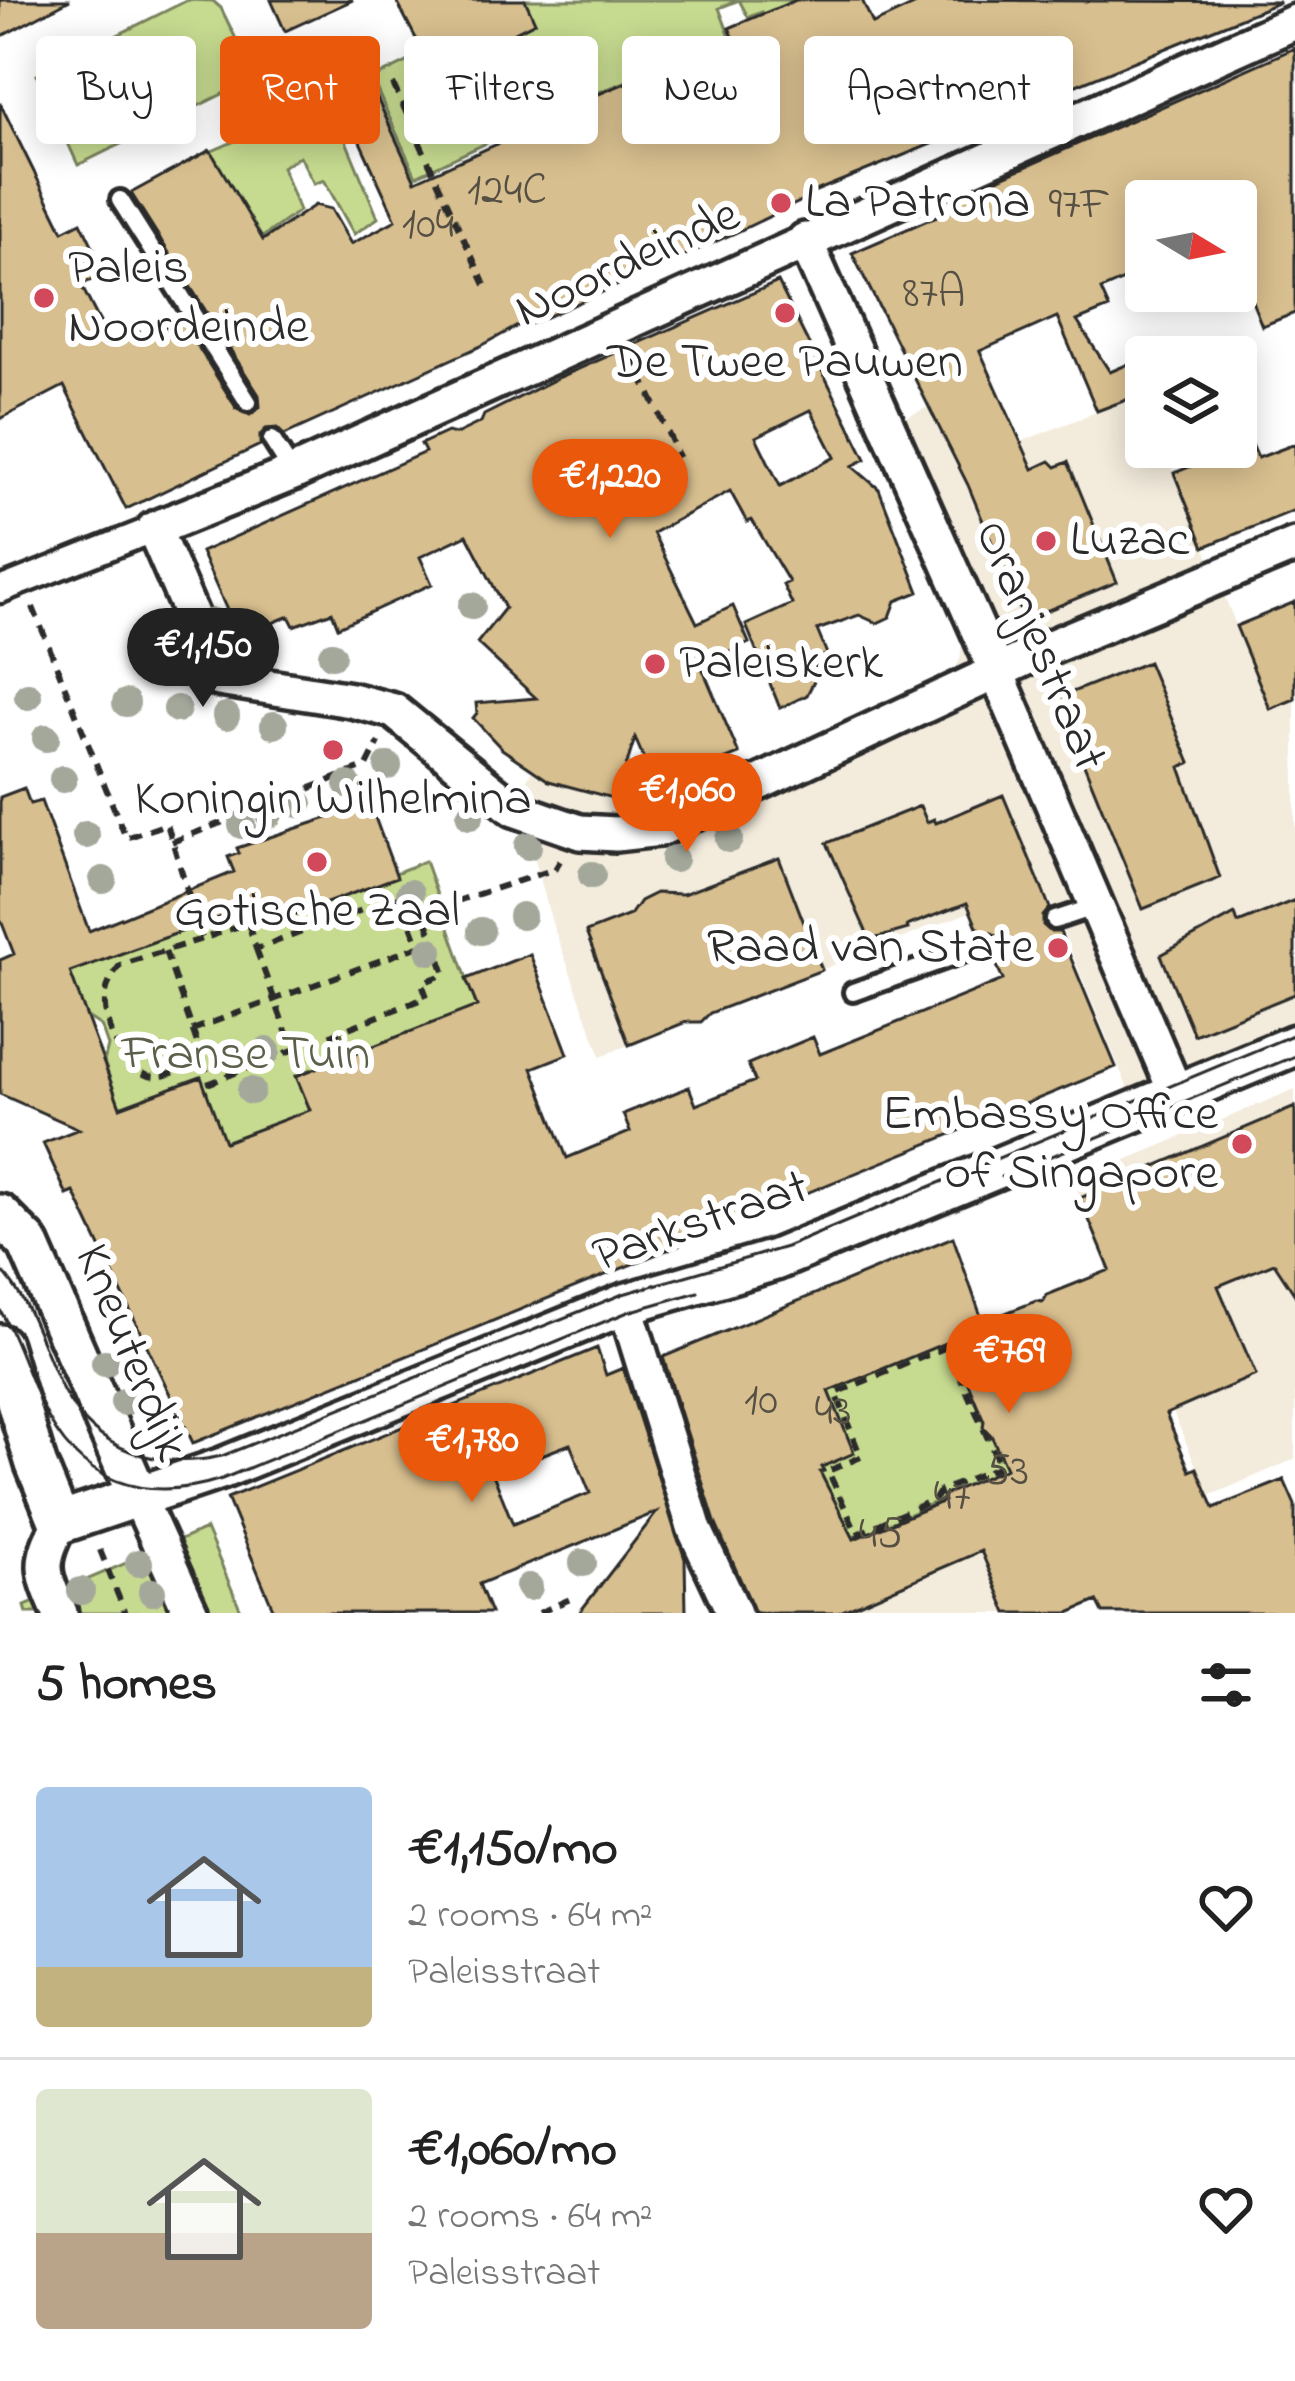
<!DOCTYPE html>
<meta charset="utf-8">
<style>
:root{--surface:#fff;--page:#f6f6f6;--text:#222;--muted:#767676;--line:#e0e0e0;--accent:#ea580c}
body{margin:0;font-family:"Indie Flower",sans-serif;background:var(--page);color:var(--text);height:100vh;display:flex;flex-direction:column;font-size:45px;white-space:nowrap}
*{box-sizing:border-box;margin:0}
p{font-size:39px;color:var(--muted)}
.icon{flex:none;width:66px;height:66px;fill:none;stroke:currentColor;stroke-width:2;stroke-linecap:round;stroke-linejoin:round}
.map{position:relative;height:1613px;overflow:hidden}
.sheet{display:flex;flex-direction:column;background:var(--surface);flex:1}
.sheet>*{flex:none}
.hud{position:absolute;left:36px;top:36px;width:1224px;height:108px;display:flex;gap:24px}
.needle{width:78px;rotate:100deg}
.buttons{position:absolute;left:1125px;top:180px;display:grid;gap:24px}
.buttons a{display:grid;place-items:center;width:132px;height:132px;border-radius:12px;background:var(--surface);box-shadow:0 6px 30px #0003;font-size:60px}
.price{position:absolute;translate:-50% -102px;padding:0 27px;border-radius:42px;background:var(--accent);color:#fff;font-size:39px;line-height:78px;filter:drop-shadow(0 3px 6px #0008)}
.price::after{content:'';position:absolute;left:50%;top:72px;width:36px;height:27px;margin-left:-18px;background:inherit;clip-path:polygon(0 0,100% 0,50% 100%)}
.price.active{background:#222;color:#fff}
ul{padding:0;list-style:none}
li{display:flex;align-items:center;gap:36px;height:300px;padding:0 36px}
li+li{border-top:3px solid var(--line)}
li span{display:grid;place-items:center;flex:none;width:336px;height:240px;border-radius:12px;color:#555}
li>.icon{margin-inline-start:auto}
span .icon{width:144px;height:144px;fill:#fffc;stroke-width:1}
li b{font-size:51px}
h2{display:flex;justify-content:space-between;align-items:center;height:144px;padding:0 36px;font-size:51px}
.tag{padding:0 42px;border-radius:12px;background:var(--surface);box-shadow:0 6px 30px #0003;font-size:42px;line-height:108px}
.tag.active{background:var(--accent);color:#fff}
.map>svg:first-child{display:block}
.built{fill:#f3ecdd}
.green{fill:#c7db90;stroke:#79835e;stroke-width:3}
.building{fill:#d8bf8f;stroke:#2b2b2b;stroke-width:3;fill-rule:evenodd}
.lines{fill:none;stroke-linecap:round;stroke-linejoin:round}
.service-casing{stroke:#2b2b2b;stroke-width:26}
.pedestrian-casing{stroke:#2b2b2b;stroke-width:33}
.minor-casing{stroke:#2b2b2b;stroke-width:42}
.tertiary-casing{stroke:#2b2b2b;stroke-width:48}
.path{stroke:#2b2b2b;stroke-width:6;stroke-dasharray:12 9;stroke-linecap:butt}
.service{stroke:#fff;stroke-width:16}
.pedestrian{stroke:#fff;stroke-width:24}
.minor{stroke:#fff;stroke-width:33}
.tertiary{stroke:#fff;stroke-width:39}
.tram{stroke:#2b2b2b;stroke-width:3}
.tree{fill:#a4a89b}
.poi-dot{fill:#d1495b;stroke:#fff;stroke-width:4.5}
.labels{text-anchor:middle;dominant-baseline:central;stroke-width:12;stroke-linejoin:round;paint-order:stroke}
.number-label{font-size:45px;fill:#565044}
.poi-label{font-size:51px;fill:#2b2b2b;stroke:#fff;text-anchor:start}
.street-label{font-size:51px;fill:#2b2b2b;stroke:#fff}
.park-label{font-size:51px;fill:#5a6049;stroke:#fff}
</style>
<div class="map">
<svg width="1295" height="1613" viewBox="0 0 1295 1613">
<rect width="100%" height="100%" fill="#fff"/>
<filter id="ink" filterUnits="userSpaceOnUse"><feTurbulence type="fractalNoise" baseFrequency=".00833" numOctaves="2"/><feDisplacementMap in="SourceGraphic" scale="24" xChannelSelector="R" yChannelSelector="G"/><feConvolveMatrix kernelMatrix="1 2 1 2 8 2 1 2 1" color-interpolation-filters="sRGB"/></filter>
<g filter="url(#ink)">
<path class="built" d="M994,379l3,4 -4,2 27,57 125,-49 1,54h18l106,262 25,-10v321l-167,69 -78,-189 -73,27 -7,-15 -260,101 -9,9h-14l-86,34 -49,-133 -35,-130 72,-103 56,131 302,-138 13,-23 3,-25 -83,-207z
M1295,1089v370l-86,37 -135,-314z
M1046,1490l45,113 -22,10h-227l27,-12 -13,-28z"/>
<path class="green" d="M188,0l25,1 8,7 34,70 -177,87 -41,-90z
M525,0h281l-29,50 -15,-38 -14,5 -9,-17 -20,8 12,32 -159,63 -156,73 -44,-97 77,-37 28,58 26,-11 -18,-42 50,-25z
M329,100l49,118 -24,16 -30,-54 -10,4 -14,-28 -18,11 17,44 -35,25 -77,43 33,-50 -33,-67z
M425,861l52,146 -180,68 13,35 -93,35 -10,-53 -9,-14 -78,29 -16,-45 4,-16 -7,-20 -15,-10 -16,-44 120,-45 2,3 1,-4 19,-7 2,3v-4l43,-16 6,19 7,3z
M957,1337l29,93 35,32 -167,78 -34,-68 2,-5 32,-14 -26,-64z
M206,1529l36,84h-215l-2,-7z"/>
<path class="building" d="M0,0h70l-70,37z
M271,0h82l-68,31z
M396,0h129l10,22 -50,25 39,85 52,-22 -2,-6 61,-25 2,5 99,-41 -7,-15 67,-28h66l11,24 52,-24 355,2 -474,193 2,3 -73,35 -211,94 1,-5 -42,23 -199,90 -7,-7 -11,1 -6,6v10l-134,64 -62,-123 -64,33v-316l63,128 18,-9 25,51 -25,12 29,57 26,-16 9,14 35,-22 57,91 13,6 10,-8 -1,-12 -128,-202 79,-43 53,90 52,-35 16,4 20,35 45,-24 -62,-135 31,-13 50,109 82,-37 -48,-102 -25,12z
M1295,48v265l-33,13 -26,-65v-60h-90v69l-45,20 8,18 -32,13 33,51 23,-10 12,31 -48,18 -40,-94 -77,34 53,118 17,-8 6,6 12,-5 49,120 -93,38 -56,-135 -116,-232 92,-40 4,-12z
M778,282l88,177 -14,7 27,23 40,103 -23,9 -6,16 -13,6 -18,-8 -42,15 10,24 -4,2 2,5 -11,6 2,10 -9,18 -27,13 -34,-83 46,-21 -9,-19 6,-3 -37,-62 -5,2 -17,-31 -77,42 44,90 36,-17 16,37 -48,22 38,89 -83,33 -21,-49 -19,61 -67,-18 -47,-32 -29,-31 4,-5 -1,-10 60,-5 -59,-55 28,-35 -38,-73 -47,22 12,27 -94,43 -6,-15 -38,14 -5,-10 -50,21 -38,-85 224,-100 -4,-8 26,-12 9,2 25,-12 3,-7 76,-38zM811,410l24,47 -55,29 -24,-49z
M1251,442l7,16 37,-14v66l-91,37 -30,-74z
M1295,602v97l-25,10 -34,-83z
M1148,662l42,101 -10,4 40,111 -77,31 -86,-211z
M24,788l6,16 11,-3 48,130 145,-59 -6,-15 11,-4 -2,-5 133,-44 27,73 -130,48 -9,-21 -188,68 50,135 81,-30 24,65 85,-32 -14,-34 181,-70 -11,-27 64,-25 38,100 -36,14 35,90 63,-26 -7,-18 66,-27 7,18 59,-24 -7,-17 65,-27 7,17 183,-74 -10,-24 7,-9 -1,-8 -22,-12 -10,-24 -60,23 1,3 -38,11 -43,-97 93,-37 7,16 7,-3 2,4 67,-28 47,113 -7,8v9l8,7h9l56,135 -923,376 -119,-251 -7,3 -24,-52 36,-14 -79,-35v-134l14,-6 -14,-36v-121z
M779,858l43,112 -112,43 -9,9h-15l-57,23 -43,-113 44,-17 10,-14 16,-8 27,1z
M1295,900v94l-101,41 -33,-80 74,-41 3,9z
M1295,1107v188l-21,-32 -56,23 38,89 -90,39 24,57 7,-3 17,40 70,-28 11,25v108h-192l-6,-12 -28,12h-62l-26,-62 -143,62h-83l-40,-91 -52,-165 290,-120 30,85 53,-21 7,1 4,-7 63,-25 -30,-72zM950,1341l34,80 -1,6 8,8 15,33 -64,28 2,5 -90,38 -34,-67 4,-1 -2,-4 32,-14 -25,-62z
M597,1348l9,27 17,-7 62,191 1,54h-107l78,-101 -178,72 12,29h-216l-48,-115zM570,1444l20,49 -77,31 -20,-50z"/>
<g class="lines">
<g class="service-casing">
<path id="service" d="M120,200l128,202
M272,440l21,33
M1055,920l39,-13
M853,992l135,-48"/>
</g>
<g class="pedestrian-casing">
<path id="pedestrian" d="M0,590l154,-61"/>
</g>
<g class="minor-casing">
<path id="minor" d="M1295,22l-1002,451 -139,56 65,150 132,21 43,11 120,98 66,23 36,2 44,-5 381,-178 254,-106
M805,240l192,433 179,420
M625,1304l70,226 39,83
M138,1496l53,117
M60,1523c-22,40 -18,49 0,90"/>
</g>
<g class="tertiary-casing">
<path id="tertiary" d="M0,1215l28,28 110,253
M0,1345l36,119 24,59 163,-55 402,-164 150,-44 520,-215"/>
</g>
<path class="path" d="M393,84l92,201
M632,356l47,101
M33,607l93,231 41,-14 35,115 46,-16 8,26 144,-53 8,21 147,-48 5,-8
M172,842l195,-76 12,-24
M256,949l37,101 134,-53 -5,-14 23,-9 -21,-61
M165,951l38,109c-14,5 -32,16 -47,17 -29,0 -53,-51 -51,-76 0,-13 7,-26 15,-36l82,-26
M192,1030l227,-84 -11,-29
M203,1060l7,23 83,-33
M947,1347l-111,46 25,64 -33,14 29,63 78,-35 5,-8 60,-25 -53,-119 9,-3 -2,-6
M100,1550l25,63
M539,1613l31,-14"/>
<use href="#service" class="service"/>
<use href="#pedestrian" class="pedestrian"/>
<use href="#minor" class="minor"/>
<use href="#tertiary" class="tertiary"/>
<path class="tram" d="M1001,1177l294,-121
M0,1269c33,34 42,82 64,123 32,60 95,78 158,64l401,-162 163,-47 509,-213
M0,1310c18,30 27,64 42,95 35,78 102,99 180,74l406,-167 70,-20"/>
</g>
<g class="tree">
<circle cx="472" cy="606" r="14"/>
<circle cx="213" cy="622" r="14"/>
<circle cx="332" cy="655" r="14"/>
<circle cx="28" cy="696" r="14"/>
<circle cx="126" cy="703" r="14"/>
<circle cx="177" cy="709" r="14"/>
<circle cx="226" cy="716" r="14"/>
<circle cx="274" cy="725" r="14"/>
<circle cx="46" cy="738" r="14"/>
<circle cx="388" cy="766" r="14"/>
<circle cx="63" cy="779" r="14"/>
<circle cx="348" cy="785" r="14"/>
<circle cx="299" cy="804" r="14"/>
<circle cx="269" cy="814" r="14"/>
<circle cx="470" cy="816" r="14"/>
<circle cx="242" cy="825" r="14"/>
<circle cx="86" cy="835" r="14"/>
<circle cx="729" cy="839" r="14"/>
<circle cx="528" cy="846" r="14"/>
<circle cx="674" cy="859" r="14"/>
<circle cx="592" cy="875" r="14"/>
<circle cx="103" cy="880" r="14"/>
<circle cx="410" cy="893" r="14"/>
<circle cx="522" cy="916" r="14"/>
<circle cx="481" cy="931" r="14"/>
<circle cx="430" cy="951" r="14"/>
<circle cx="267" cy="1051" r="14"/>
<circle cx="251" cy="1091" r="14"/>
<circle cx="105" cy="1363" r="14"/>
<circle cx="124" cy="1402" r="14"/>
<circle cx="139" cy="1563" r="14"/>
<circle cx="583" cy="1563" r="14"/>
<circle cx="529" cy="1587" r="14"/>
<circle cx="81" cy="1591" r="14"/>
<circle cx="152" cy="1592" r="14"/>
</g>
</g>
<g class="poi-dot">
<circle cx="781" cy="203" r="12"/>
<circle cx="44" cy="298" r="12"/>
<circle cx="785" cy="313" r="12"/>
<circle cx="1046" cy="541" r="12"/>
<circle cx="655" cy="664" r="12"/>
<circle cx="333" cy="750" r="12"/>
<circle cx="317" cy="862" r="12"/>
<circle cx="1058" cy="948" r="12"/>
<circle cx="1242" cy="1144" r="12"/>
</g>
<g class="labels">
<g class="number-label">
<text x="507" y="192">124C</text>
<text x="1079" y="206">97F</text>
<text x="428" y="226">104</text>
<text x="934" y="295">87A</text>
<text x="761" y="1402">10</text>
<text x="833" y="1413">43</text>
<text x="1007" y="1473">53</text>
<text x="952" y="1498">47</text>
<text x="881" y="1536">45</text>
</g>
<g class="poi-label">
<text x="805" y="203">La Patrona</text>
<text x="68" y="269">Paleis<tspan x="68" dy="59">Noordeinde</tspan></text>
<text x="785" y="363" text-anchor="middle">De Twee Pauwen</text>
<text x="1070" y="541">Luzac</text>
<text x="679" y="664">Paleiskerk</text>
<text x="333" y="800" text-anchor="middle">Koningin Wilhelmina</text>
<text x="317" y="912" text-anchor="middle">Gotische Zaal</text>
<text x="1034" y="948" text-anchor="end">Raad van State</text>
<text x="1218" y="1115" text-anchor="end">Embassy Office<tspan x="1218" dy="59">of Singapore</tspan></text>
</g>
<g class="street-label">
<text transform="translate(628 264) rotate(-25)">Noordeinde</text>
<text transform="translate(1039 646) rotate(67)">Oranjestraat</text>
<text transform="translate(701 1223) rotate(-19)">Parkstraat</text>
<text transform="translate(130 1353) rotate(68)">Kneuterdijk</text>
</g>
<g class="park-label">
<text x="246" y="1055">Franse Tuin</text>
</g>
</g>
</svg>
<div class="buttons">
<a><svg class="needle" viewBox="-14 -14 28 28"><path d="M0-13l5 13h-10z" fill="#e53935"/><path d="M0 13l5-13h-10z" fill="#767676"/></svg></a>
<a><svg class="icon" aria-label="layers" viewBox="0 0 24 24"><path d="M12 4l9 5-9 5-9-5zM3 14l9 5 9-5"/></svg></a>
</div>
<b class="price" style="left:610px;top:541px">€1,220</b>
<b class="price active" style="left:203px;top:710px">€1,150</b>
<b class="price" style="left:687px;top:855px">€1,060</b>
<b class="price" style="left:1009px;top:1416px">€769</b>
<b class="price" style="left:472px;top:1505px">€1,780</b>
<div class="hud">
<a class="tag">Buy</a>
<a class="tag active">Rent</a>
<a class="tag">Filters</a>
<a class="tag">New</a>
<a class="tag">Apartment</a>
</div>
</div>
<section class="sheet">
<h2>5 homes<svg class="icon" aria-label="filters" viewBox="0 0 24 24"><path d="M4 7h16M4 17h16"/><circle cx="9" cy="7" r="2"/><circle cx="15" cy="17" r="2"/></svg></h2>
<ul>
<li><span style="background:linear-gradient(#a9c7e8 75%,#c2b280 0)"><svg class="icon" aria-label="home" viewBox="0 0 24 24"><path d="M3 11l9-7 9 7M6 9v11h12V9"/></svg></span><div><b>€1,150/mo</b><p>2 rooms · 64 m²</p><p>Paleisstraat</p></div><svg class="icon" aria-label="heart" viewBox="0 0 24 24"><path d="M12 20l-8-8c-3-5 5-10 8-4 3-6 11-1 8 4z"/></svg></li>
<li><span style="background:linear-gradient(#dfe7d0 60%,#b9a48a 0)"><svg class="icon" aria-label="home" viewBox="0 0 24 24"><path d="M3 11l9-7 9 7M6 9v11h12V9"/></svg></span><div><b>€1,060/mo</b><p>2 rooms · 64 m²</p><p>Paleisstraat</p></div><svg class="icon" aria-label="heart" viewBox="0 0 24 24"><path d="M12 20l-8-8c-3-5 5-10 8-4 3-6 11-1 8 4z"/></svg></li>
</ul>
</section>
